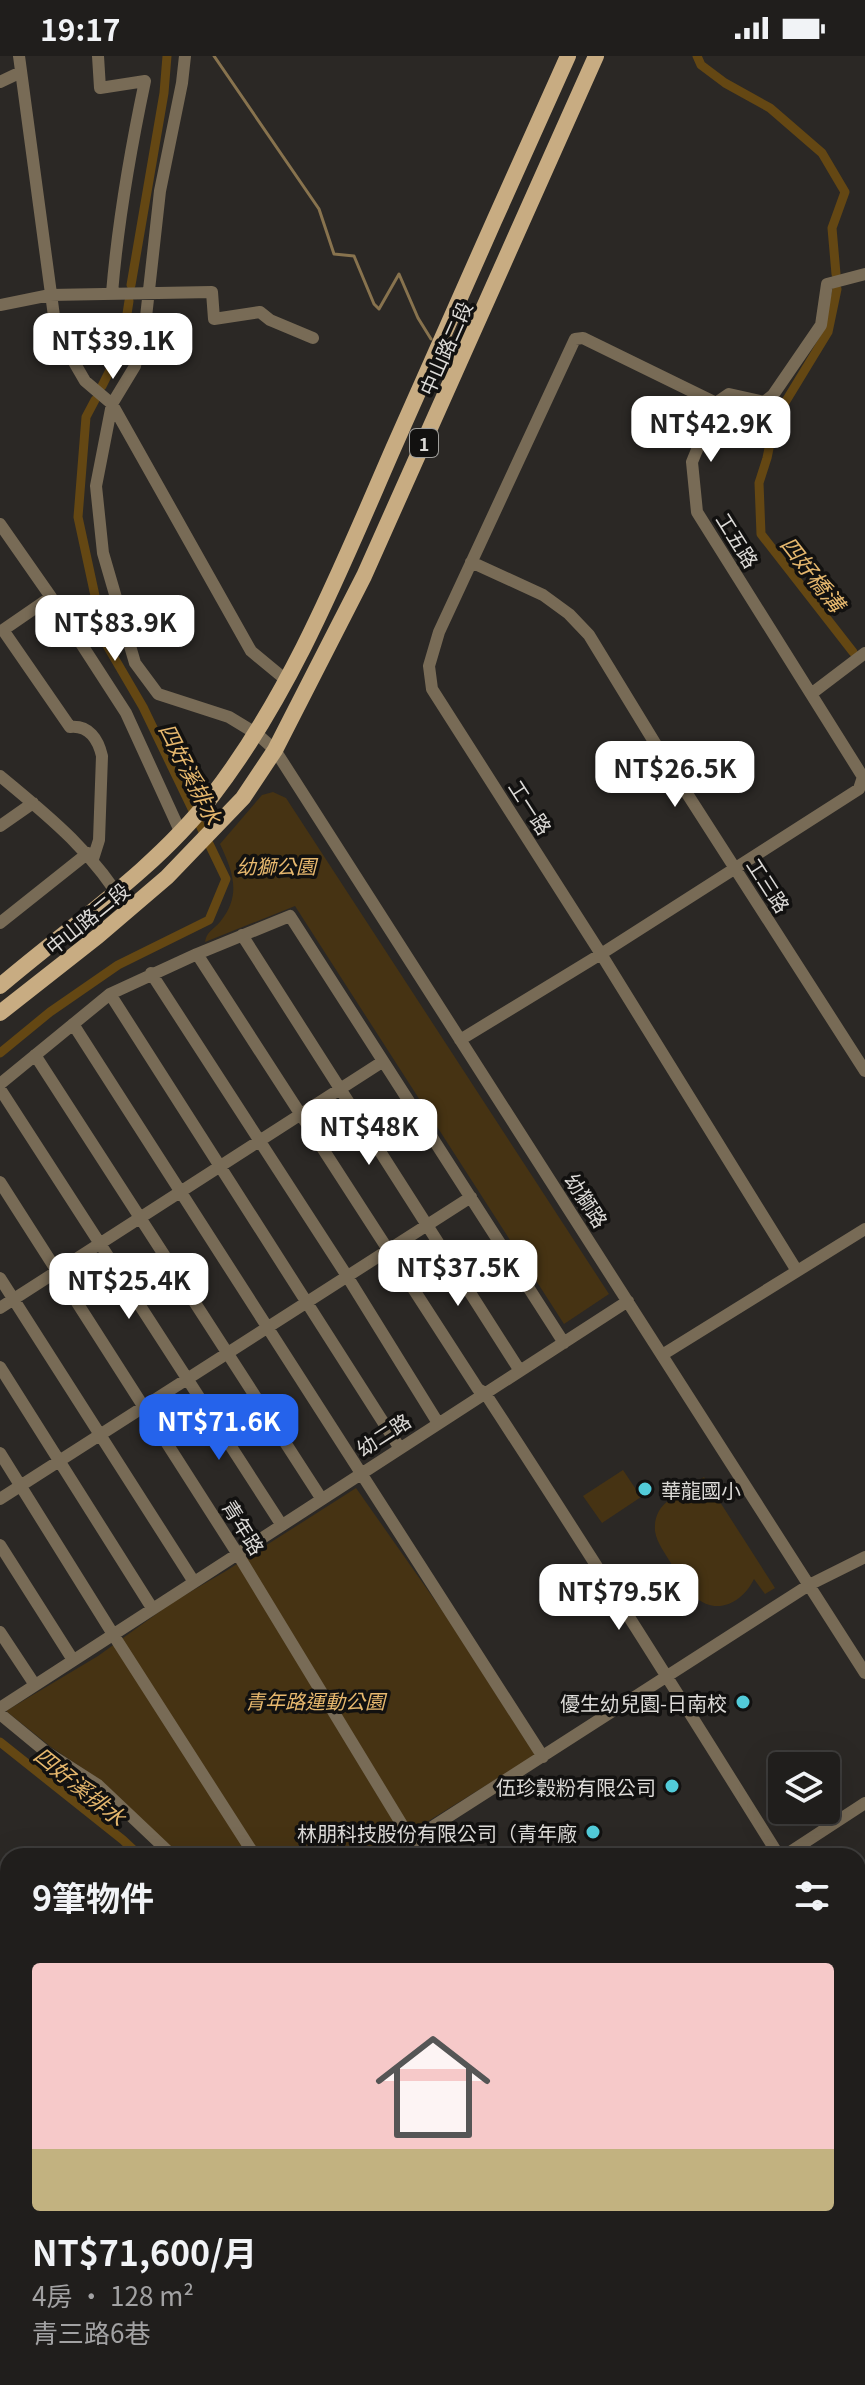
<!DOCTYPE html>
<html lang="zh-TW">
<meta charset="utf-8">
<style>
:root{--surface:#201e1c;--page:#282725;--text:#f1f3f6;--muted:#a2a2a3;--line:#3d3c3b;--accent:#2563eb}
body{margin:0;font-family:Georgia,"Noto Sans TC",serif;background:var(--page);color:var(--text);height:100vh;display:flex;flex-direction:column;font-size:30px;white-space:nowrap}
*{box-sizing:border-box;margin:0}
p{font-size:26px;color:var(--muted)}
.icon{flex:none;width:44px;height:44px;fill:none;stroke:currentColor;stroke-width:2;stroke-linecap:round;stroke-linejoin:round}
.map{position:relative;flex:1;overflow:hidden}
.panel{position:absolute;left:0px;top:1792px;width:866px;height:538px;display:flex;flex-direction:column;background:var(--surface);border-radius:24px 24px 0 0;box-shadow:0 8px 32px #0002,0 0 0 2px var(--line)}
.panel>*{flex:none}
.controls{position:absolute;left:768px;top:1696px;display:grid;gap:16px}
.controls a{display:grid;place-items:center;width:72px;height:72px;border-radius:8px;background:var(--surface);box-shadow:0 8px 32px #0002,0 0 0 2px var(--line);font-size:40px}
.price{position:absolute;translate:-50% -68px;padding:0 18px;border-radius:16px;background:#fff;color:#222;font-size:26px;line-height:52px;filter:drop-shadow(0 2px 4px #0008)}
.price::after{content:'';position:absolute;left:50%;top:48px;width:24px;height:18px;margin-left:-12px;background:inherit;clip-path:polygon(0 0,100% 0,50% 100%)}
.price.on{background:var(--accent);color:#fff}
ul{padding:0;list-style:none}
li{display:grid;align-content:center;gap:16px;height:424px;padding:0 32px}
li+li{border-top:2px solid var(--line)}
li span{display:grid;place-items:center;height:248px;border-radius:8px;color:#555}
li>.icon{margin-inline-start:auto}
span .icon{width:144px;height:144px;fill:#fffc;stroke-width:1}
li b{font-size:34px}
h2{display:flex;justify-content:space-between;align-items:center;height:96px;padding:0 32px;font-size:34px}
.status{display:flex;justify-content:space-between;align-items:center;height:56px;padding:0 40px;background:var(--surface);direction:ltr}
.status svg{height:22px;fill:currentColor}
.map>svg:first-child{display:block}
.green{fill:#463313}
.lines{fill:none;stroke-linecap:round;stroke-linejoin:round}
.stream{stroke:#88734e;stroke-width:3}
.canal{stroke:#644713;stroke-width:9}
.minor{stroke:#786b56;stroke-width:12}
.major{stroke:#c8ac82;stroke-width:16}
.poi-dot{fill:#52cbd9;stroke:#121110;stroke-width:3}
.labels{text-anchor:middle;dominant-baseline:central;stroke-width:7;stroke-linejoin:round;paint-order:stroke}
.shield{fill:#121110;stroke:#9f9e9b;stroke-width:2}
.shield-label{font-size:18px;font-weight:bold;fill:#dcdad7}
.street-label{font-size:20px;fill:#dcdad7;stroke:#121110}
.park-label{font-size:20px;font-style:italic;fill:#e7b86e;stroke:#121110}
.poi-label{font-size:20px;fill:#dcdad7;stroke:#121110;text-anchor:end}
.water-label{font-size:22px;font-style:italic;fill:#e5b76d;stroke:#121110}
</style>
<div class="status"><b>19:17</b><svg viewBox="0 0 49 12"><path d="M0 12V9h3v3zM5 12V6h3v6zM10 12V3h3v9zM15 12V0h3v12zM26 1h20v11H26zM47 4h2v5h-2z"/></svg></div>
<div class="map">
<svg width="865" height="2329" viewBox="0 0 865 2329">
<rect width="100%" height="100%" fill="#2b2825"/>
<path class="green" d="M273,736l13,6 323,496 -45,30 -269,-418 -90,36c2,-11 8,-12 15,-20 22,-27 13,-50 0,-78l42,-49z
M623,1414l18,27 -39,26 -19,-27z
M704,1421l71,111 -10,6 -11,-15c-11,23 -37,38 -60,17 -9,-8 -15,-21 -22,-31 -6,-11 -15,-21 -17,-34 -2,-27 22,-41 46,-37l-6,-11z
M356,1432l90,128 89,139 -163,101h-192l-80,-76 -49,-33 -45,-36 92,-55 75,-54 53,-31z"/>
<g class="lines">
<path class="stream" d="M214,0l105,153 15,45 20,2 20,48 5,5 20,-35 19,44 13,21"/>
<path class="canal" d="M697,0l4,9 24,18 45,25 52,45 23,39 -13,36 4,46
M131,229l33,-192 3,-37
M837,233l-9,43 -53,87 -8,39 -8,25 2,51 92,118
M102,330l20,-40 7,-45
M0,997l50,-41 68,-47 91,-45 17,-41 -83,-172 -38,-65 -27,-125 8,-100 9,-17
M0,1686l123,98 17,16
M351,2329l1,-7"/>
<path class="minor" d="M19,0l37,275 29,50 27,23 139,247 35,29
M98,0l2,32 45,-7c-15,71 -27,140 -33,212
M185,0l-3,27 -22,108 -14,126 -11,49 -23,38 -16,82 7,67 32,110 23,31 71,23 28,17 18,16 590,923
M0,26l21,-10
M0,249l50,-10 162,-3 2,27 46,-7 10,8 43,18
M716,347l13,-9 35,8 9,-7 48,-70 6,-41 38,-10
M0,468l51,73 75,116 54,118
M471,506l72,33 26,19 20,21 72,118 204,318
M51,541l-48,33 67,97c19,-2 28,12 32,29l-3,84 -6,19
M811,638l54,-41
M0,720c51,42 94,77 128,135
M0,770l33,-23
M0,867l88,-70
M242,879l278,436
M197,898l281,435 7,4c100,153 197,307 294,463
M151,917l196,303 91,147
M110,938l289,453
M73,968l470,733
M460,984l141,-86 258,-165 4,-12 -166,-265 -5,-50 24,-59 -133,-65 -8,1 -136,293 -10,34 3,23 169,265 196,317
M35,999l286,443
M0,1028l110,-90 87,-40 93,-38 274,427
M0,1033l281,435
M0,1126l237,371 184,303
M0,1222l194,304
M0,1252l382,-246
M662,1299l203,-126
M0,1311l152,241
M0,1397l116,186 139,217
M0,1443l471,-302
M0,1489l73,115
M0,1576l35,53
M0,1652l628,-407
M0,1658l45,37 53,34 75,71
M387,1800l422,-271 56,-28
M784,1800l81,-53
M858,1912l7,-4
M858,1961l7,16
M484,2322l2,7
M651,2322l2,7
M819,2322l2,7
M838,2329l17,-7"/>
<path class="major" d="M0,930c70,-60 155,-116 212,-190 79,-102 130,-230 181,-347 58,-132 116,-262 175,-393
M0,957l98,-77 69,-59 76,-79 32,-48 89,-174 232,-520"/>
</g>
<g class="poi-dot">
<circle cx="645" cy="1433" r="8"/>
<circle cx="743" cy="1646" r="8"/>
<circle cx="672" cy="1730" r="8"/>
<circle cx="593" cy="1776" r="8"/>
</g>
<g class="labels">
<rect class="shield" x="410" y="373" width="28" height="28" rx="6"/>
<g class="shield-label">
<text x="424" y="387">1</text>
</g>
<g class="street-label">
<text transform="translate(445 292) rotate(-66)">中山路二段</text>
<text transform="translate(738 484) rotate(58)">工五路</text>
<text transform="translate(531 751) rotate(57)">工一路</text>
<text transform="translate(769 829) rotate(57)">工三路</text>
<text transform="translate(87 862) rotate(-39)">中山路二段</text>
<text transform="translate(587 1144) rotate(57)">幼獅路</text>
<text transform="translate(383 1378) rotate(-33)">幼二路</text>
<text transform="translate(244 1471) rotate(58)">青年路</text>
</g>
<g class="park-label">
<text x="276" y="809">幼獅公園</text>
<text x="315" y="1644">青年路運動公園</text>
</g>
<g class="poi-label">
<text x="661" y="1433" text-anchor="start">華龍國小</text>
<text x="727" y="1646">優生幼兒園-日南校</text>
<text x="656" y="1730">伍珍穀粉有限公司</text>
<text x="577" y="1776">林朋科技股份有限公司（青年廠</text>
</g>
<g class="water-label">
<text transform="translate(814 517) rotate(52)">四好橋溝</text>
<text transform="translate(192 717) rotate(63)">四好溪排水</text>
<text transform="translate(81 1729) rotate(39)">四好溪排水</text>
</g>
</g>
</svg>
<div class="controls">
<a><svg class="icon" aria-label="layers" viewBox="0 0 24 24"><path d="M12 4l9 5-9 5-9-5zM3 14l9 5 9-5"/></svg></a>
</div>
<b class="price" style="left:113px;top:325px">NT$39.1K</b>
<b class="price" style="left:711px;top:408px">NT$42.9K</b>
<b class="price" style="left:115px;top:607px">NT$83.9K</b>
<b class="price" style="left:675px;top:753px">NT$26.5K</b>
<b class="price" style="left:369px;top:1111px">NT$48K</b>
<b class="price" style="left:458px;top:1252px">NT$37.5K</b>
<b class="price" style="left:129px;top:1265px">NT$25.4K</b>
<b class="price on" style="left:219px;top:1406px">NT$71.6K</b>
<b class="price" style="left:619px;top:1576px">NT$79.5K</b>
<section class="panel">
<h2>9筆物件<svg class="icon" aria-label="filters" viewBox="0 0 24 24"><path d="M4 7h16M4 17h16"/><circle cx="9" cy="7" r="2"/><circle cx="15" cy="17" r="2"/></svg></h2>
<ul>
<li><span style="background:linear-gradient(#f6c9c9 75%,#c2b280 0)"><svg class="icon" aria-label="home" viewBox="0 0 24 24"><path d="M3 11l9-7 9 7M6 9v11h12V9"/></svg></span><div><b>NT$71,600/月</b><p>4房 · 128 m²</p><p>青三路6巷</p></div></li>
</ul>
</section>
</div>
